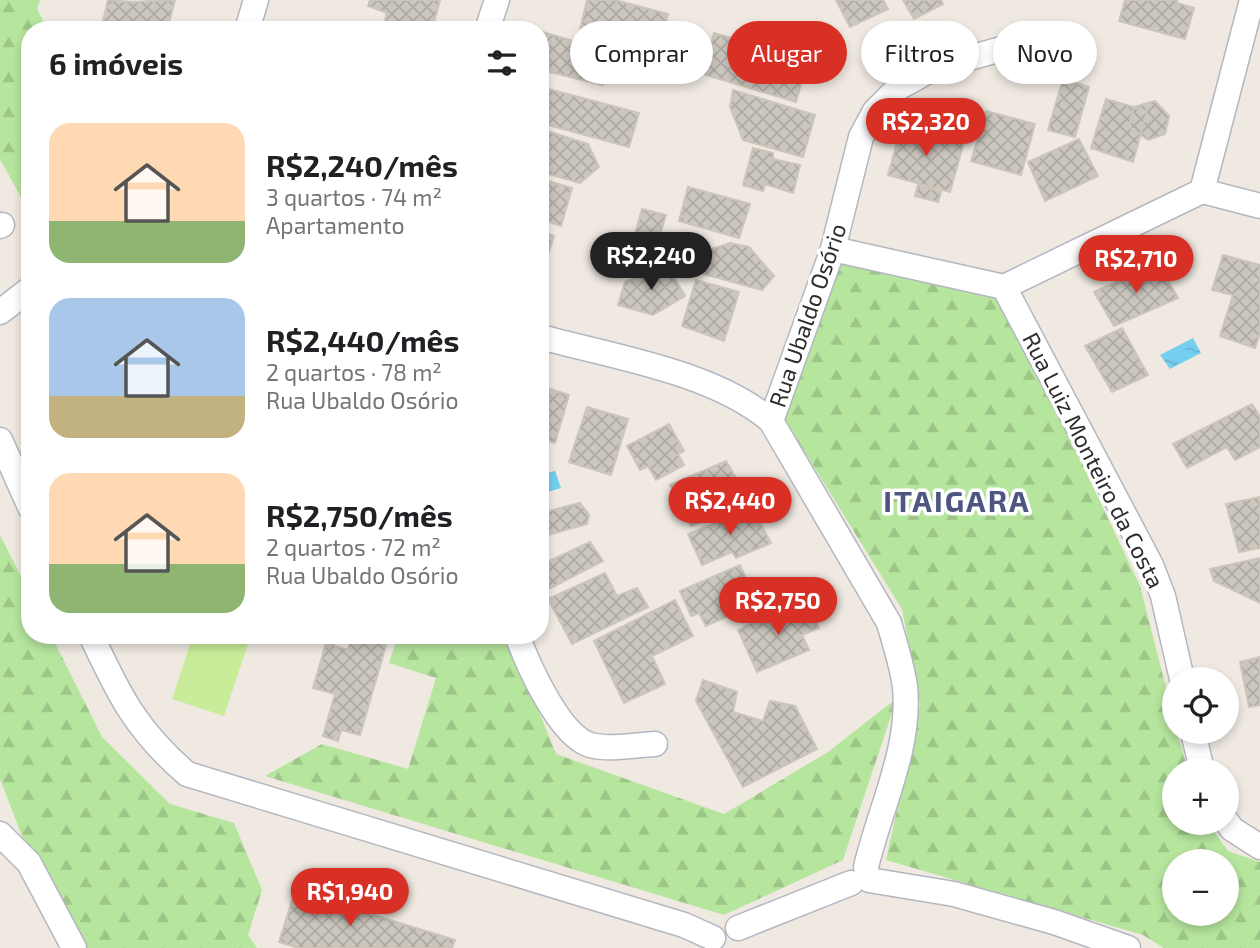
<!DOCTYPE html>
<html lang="pt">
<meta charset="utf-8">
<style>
:root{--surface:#fff;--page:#f6f6f6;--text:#202124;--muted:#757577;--accent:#d93025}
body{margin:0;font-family:"Exo 2",sans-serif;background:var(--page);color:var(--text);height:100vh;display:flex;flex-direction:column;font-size:26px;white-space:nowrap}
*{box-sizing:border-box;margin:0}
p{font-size:23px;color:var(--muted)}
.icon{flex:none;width:38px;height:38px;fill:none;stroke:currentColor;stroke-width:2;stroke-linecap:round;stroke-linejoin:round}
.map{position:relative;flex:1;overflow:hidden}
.side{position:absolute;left:21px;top:21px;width:528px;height:623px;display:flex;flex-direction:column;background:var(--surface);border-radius:28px;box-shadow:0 4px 10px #0003}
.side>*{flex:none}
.banner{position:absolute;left:570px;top:21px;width:584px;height:63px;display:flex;gap:14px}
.fabs{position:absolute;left:1162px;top:667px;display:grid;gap:14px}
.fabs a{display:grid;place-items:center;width:77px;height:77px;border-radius:50%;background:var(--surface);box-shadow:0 4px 10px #0003;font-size:35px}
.price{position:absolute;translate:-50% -60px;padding:0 16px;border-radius:24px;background:var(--accent);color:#fff;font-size:23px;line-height:46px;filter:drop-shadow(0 2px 4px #0008)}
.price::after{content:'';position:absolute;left:50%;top:42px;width:21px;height:16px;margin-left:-10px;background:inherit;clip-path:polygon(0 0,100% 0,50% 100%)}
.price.active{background:#222;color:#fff}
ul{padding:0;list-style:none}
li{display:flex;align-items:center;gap:21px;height:175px;padding:0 28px}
li span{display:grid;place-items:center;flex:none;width:196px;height:140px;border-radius:21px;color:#555}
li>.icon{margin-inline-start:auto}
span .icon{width:84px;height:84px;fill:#fffc;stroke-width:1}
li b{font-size:30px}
h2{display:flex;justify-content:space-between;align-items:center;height:84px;padding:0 28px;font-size:30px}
.tag{padding:0 24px;border-radius:32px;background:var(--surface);box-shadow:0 4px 10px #0003;font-size:24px;line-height:63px}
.tag.active{background:var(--accent);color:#fff}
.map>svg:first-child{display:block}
.forest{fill:url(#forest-firs);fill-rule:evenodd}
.pitch{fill:#c9ec9a}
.water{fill:url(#water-ripples)}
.building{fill:url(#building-cross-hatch);stroke:#cbc5ba;stroke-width:2}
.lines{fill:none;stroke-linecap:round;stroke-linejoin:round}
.minor-casing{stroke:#b4b7c1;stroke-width:27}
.minor{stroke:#fff;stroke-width:24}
.labels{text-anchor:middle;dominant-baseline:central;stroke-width:7;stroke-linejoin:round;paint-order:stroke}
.street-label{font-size:23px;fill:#2e2e2e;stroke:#fff}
.district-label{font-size:30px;font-weight:bold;letter-spacing:2px;fill:#4d5680;stroke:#fff}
</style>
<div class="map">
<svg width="1260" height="948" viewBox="0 0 1260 948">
<defs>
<pattern id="forest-firs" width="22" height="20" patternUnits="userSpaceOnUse" patternTransform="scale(1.75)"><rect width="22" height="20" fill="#b6e59e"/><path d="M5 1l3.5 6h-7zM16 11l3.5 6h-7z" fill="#9dc588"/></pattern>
<pattern id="water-ripples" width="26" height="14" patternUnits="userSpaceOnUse" patternTransform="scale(1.75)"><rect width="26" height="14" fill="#75cff0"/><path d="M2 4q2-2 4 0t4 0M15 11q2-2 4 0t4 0" fill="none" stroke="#66b2ce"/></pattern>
<pattern id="building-cross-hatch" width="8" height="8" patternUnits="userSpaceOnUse" patternTransform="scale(1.75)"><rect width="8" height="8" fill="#cbc7bf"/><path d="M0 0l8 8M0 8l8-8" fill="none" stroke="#afaba4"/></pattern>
</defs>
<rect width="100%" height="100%" fill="#efe9e1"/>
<path class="forest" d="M0,0h40l-3,9 11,21h-18v184l-30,-55z
M828,260l171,28 141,298 34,133v13h3l11,38h-14v52l34,1 20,28 32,11v86h-96l-21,-13 -257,-75 34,-155 -18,-96 -119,-192zM1174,861h53v53h-53z
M0,535l30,59v41h21l51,102 68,67 64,19 28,67 -14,45 9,13h-171l-64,-112 -22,-57z
M398,635h110l48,119 168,60 104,-62 69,-54 -54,162 -119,55 -459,-139 57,-32 86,25 28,-91 -47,-15z"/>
<path class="pitch" d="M193,635h58l-27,81 -52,-17z"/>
<path class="water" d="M1193,338l8,15 -31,16 -10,-14z
M555,471l6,17 -20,6v-19z
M775,578l5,9 11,-5 5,12 -30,12 -11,-20z"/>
<path class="building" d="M108,0l24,2 43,-2 -8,30h-42l-22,-9z
M370,0h70l-8,30h-50l5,-17 -19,-7z
M587,0h28l53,14 -12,46 -78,-22z
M836,0h47l5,9 -38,18z
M903,0h38l2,4 -29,15z
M1125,0h52v3l17,5 -9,31 -66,-18z
M543,32l67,20 -7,33 -62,-15z
M714,33l50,14 2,-10 45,11 -15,54 -93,-28z
M1063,79l26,8 -14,50 -27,-7z
M541,87l98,26 -10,34 -88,-24z
M733,90l82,25 -12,42 -60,-17 -13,-33z
M1106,99l41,12 -14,51 -42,-14z
M1155,101l14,15 -4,18 -17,6 -19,-13 5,-20z
M986,111l49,13 -14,51 -50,-14z
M902,125l62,17 -14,50 -62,-17z
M547,131l41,13 11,23 -19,16 -39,-11v-38z
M1079,139l19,37 -53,25 -17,-39z
M753,148l20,5v6l27,6 -7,28 -28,-9 -2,7 -20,-6z
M541,179l31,9 -11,38 -20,-7z
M918,185l23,7 -3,10 -23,-6z
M688,187l62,17 -11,34 -60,-17z
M642,209l24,6 -13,43 -23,-6z
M541,232l13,4 -13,40z
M730,243l19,4 25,29 -12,14 -66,-18 -3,-17z
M1223,255l37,10v68l-5,15 -35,-12 13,-41 -21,-5z
M1158,263l20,35 -64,28 -20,-34z
M667,265l18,31 -32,19 -35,-10 7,-23z
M696,280l43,12 -15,49 -42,-15z
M1122,328l26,47 -36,17 -27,-46z
M541,386l28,9 -14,48 -14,-4z
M1252,404l8,12v31l-25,13 -8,-13 -40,21 -14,-24z
M587,407l41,12 -17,56 -42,-13z
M669,424l15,27 -6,3 6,11 -28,15 -8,-14 -8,4 -13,-24z
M726,461l13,22 -5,4 9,18 -52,21 -21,-41z
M1260,497v51l-21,4 -13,-48z
M580,503l9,12 -2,9 -46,13v-24z
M752,508l19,35 -35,15 -4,-6 -30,13 -14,-31z
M590,542l13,19 -62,32v-37l4,7z
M1260,558v45l-46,-22 -4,-12z
M740,565l17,38 -51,23 -7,-13 -8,3 -11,-25z
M605,573l12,23 20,-8 11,19 -76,37 -24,-45z
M675,600l18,36 -41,20 13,28 -41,19 -30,-62z
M786,606l4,8 18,-7 11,21 -17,7 7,15 -52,22 -19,-42z
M352,635h37l-29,100 -19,-5 -3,11 -15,-5 12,-42 -22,-6 13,-45 22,7z
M1260,657v48l-11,2 -9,-45z
M703,680l34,12 -4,20 30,9 7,-20 25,5 22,43 -74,38 -47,-86z
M295,891l160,49 -3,8h-153l-20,-6z"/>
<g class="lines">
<g class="minor-casing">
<path id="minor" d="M247,30l9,-30
M487,30l10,-30
M1202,191l50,-191
M0,226l2,-1
M833,249l171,38 198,-96 58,15
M1004,287l147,278 12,31 19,83
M0,312l30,-23
M541,337c72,20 173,35 230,84
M0,440l30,67
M91,635c28,60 45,95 96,139l497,151 29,13
M517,635c11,30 42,100 73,110 20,5 45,0 65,-1
M1193,732l9,38
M1227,822l5,7 28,18
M0,834l29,29 45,85
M866,867c14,-59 45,-119 39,-180 -3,-22 -10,-43 -16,-64l-118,-202 62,-172 28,-112 14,-26 23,-23 36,-20 99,-28
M869,880l85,14 100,28 74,26
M738,928l113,-45"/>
</g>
<use href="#minor" class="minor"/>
</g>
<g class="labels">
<g class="street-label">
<text transform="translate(807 315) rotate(-71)">Rua Ubaldo Osório</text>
<text transform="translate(1094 460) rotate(63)">Rua Luiz Monteiro da Costa</text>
</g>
<g class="district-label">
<text x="957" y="500">ITAIGARA</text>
</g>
</g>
</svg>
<div class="fabs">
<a><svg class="icon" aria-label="locate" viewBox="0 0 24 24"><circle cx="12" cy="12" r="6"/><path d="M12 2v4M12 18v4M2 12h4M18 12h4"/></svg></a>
<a>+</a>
<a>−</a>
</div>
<b class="price" style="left:926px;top:158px">R$2,320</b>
<b class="price active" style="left:651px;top:292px">R$2,240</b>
<b class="price" style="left:1136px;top:295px">R$2,710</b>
<b class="price" style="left:730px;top:537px">R$2,440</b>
<b class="price" style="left:778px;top:637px">R$2,750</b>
<b class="price" style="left:350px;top:928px">R$1,940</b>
<div class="banner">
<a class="tag">Comprar</a>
<a class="tag active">Alugar</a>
<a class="tag">Filtros</a>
<a class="tag">Novo</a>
</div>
<section class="side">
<h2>6 imóveis<svg class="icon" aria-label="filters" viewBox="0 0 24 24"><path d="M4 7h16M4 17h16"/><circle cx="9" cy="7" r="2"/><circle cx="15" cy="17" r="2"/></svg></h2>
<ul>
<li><span style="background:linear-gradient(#ffd9b3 70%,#8fb573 0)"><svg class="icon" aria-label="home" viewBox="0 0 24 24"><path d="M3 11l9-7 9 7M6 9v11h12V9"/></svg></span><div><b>R$2,240/mês</b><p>3 quartos · 74 m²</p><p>Apartamento</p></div></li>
<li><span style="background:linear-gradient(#a9c7e8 70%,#c2b280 0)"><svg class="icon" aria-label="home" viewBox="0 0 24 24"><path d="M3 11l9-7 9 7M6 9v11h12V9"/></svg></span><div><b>R$2,440/mês</b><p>2 quartos · 78 m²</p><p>Rua Ubaldo Osório</p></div></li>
<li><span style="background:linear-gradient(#ffd9b3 65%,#8fb573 0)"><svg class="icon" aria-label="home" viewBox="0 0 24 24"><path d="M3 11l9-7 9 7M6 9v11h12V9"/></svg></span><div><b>R$2,750/mês</b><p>2 quartos · 72 m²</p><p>Rua Ubaldo Osório</p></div></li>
</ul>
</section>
</div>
